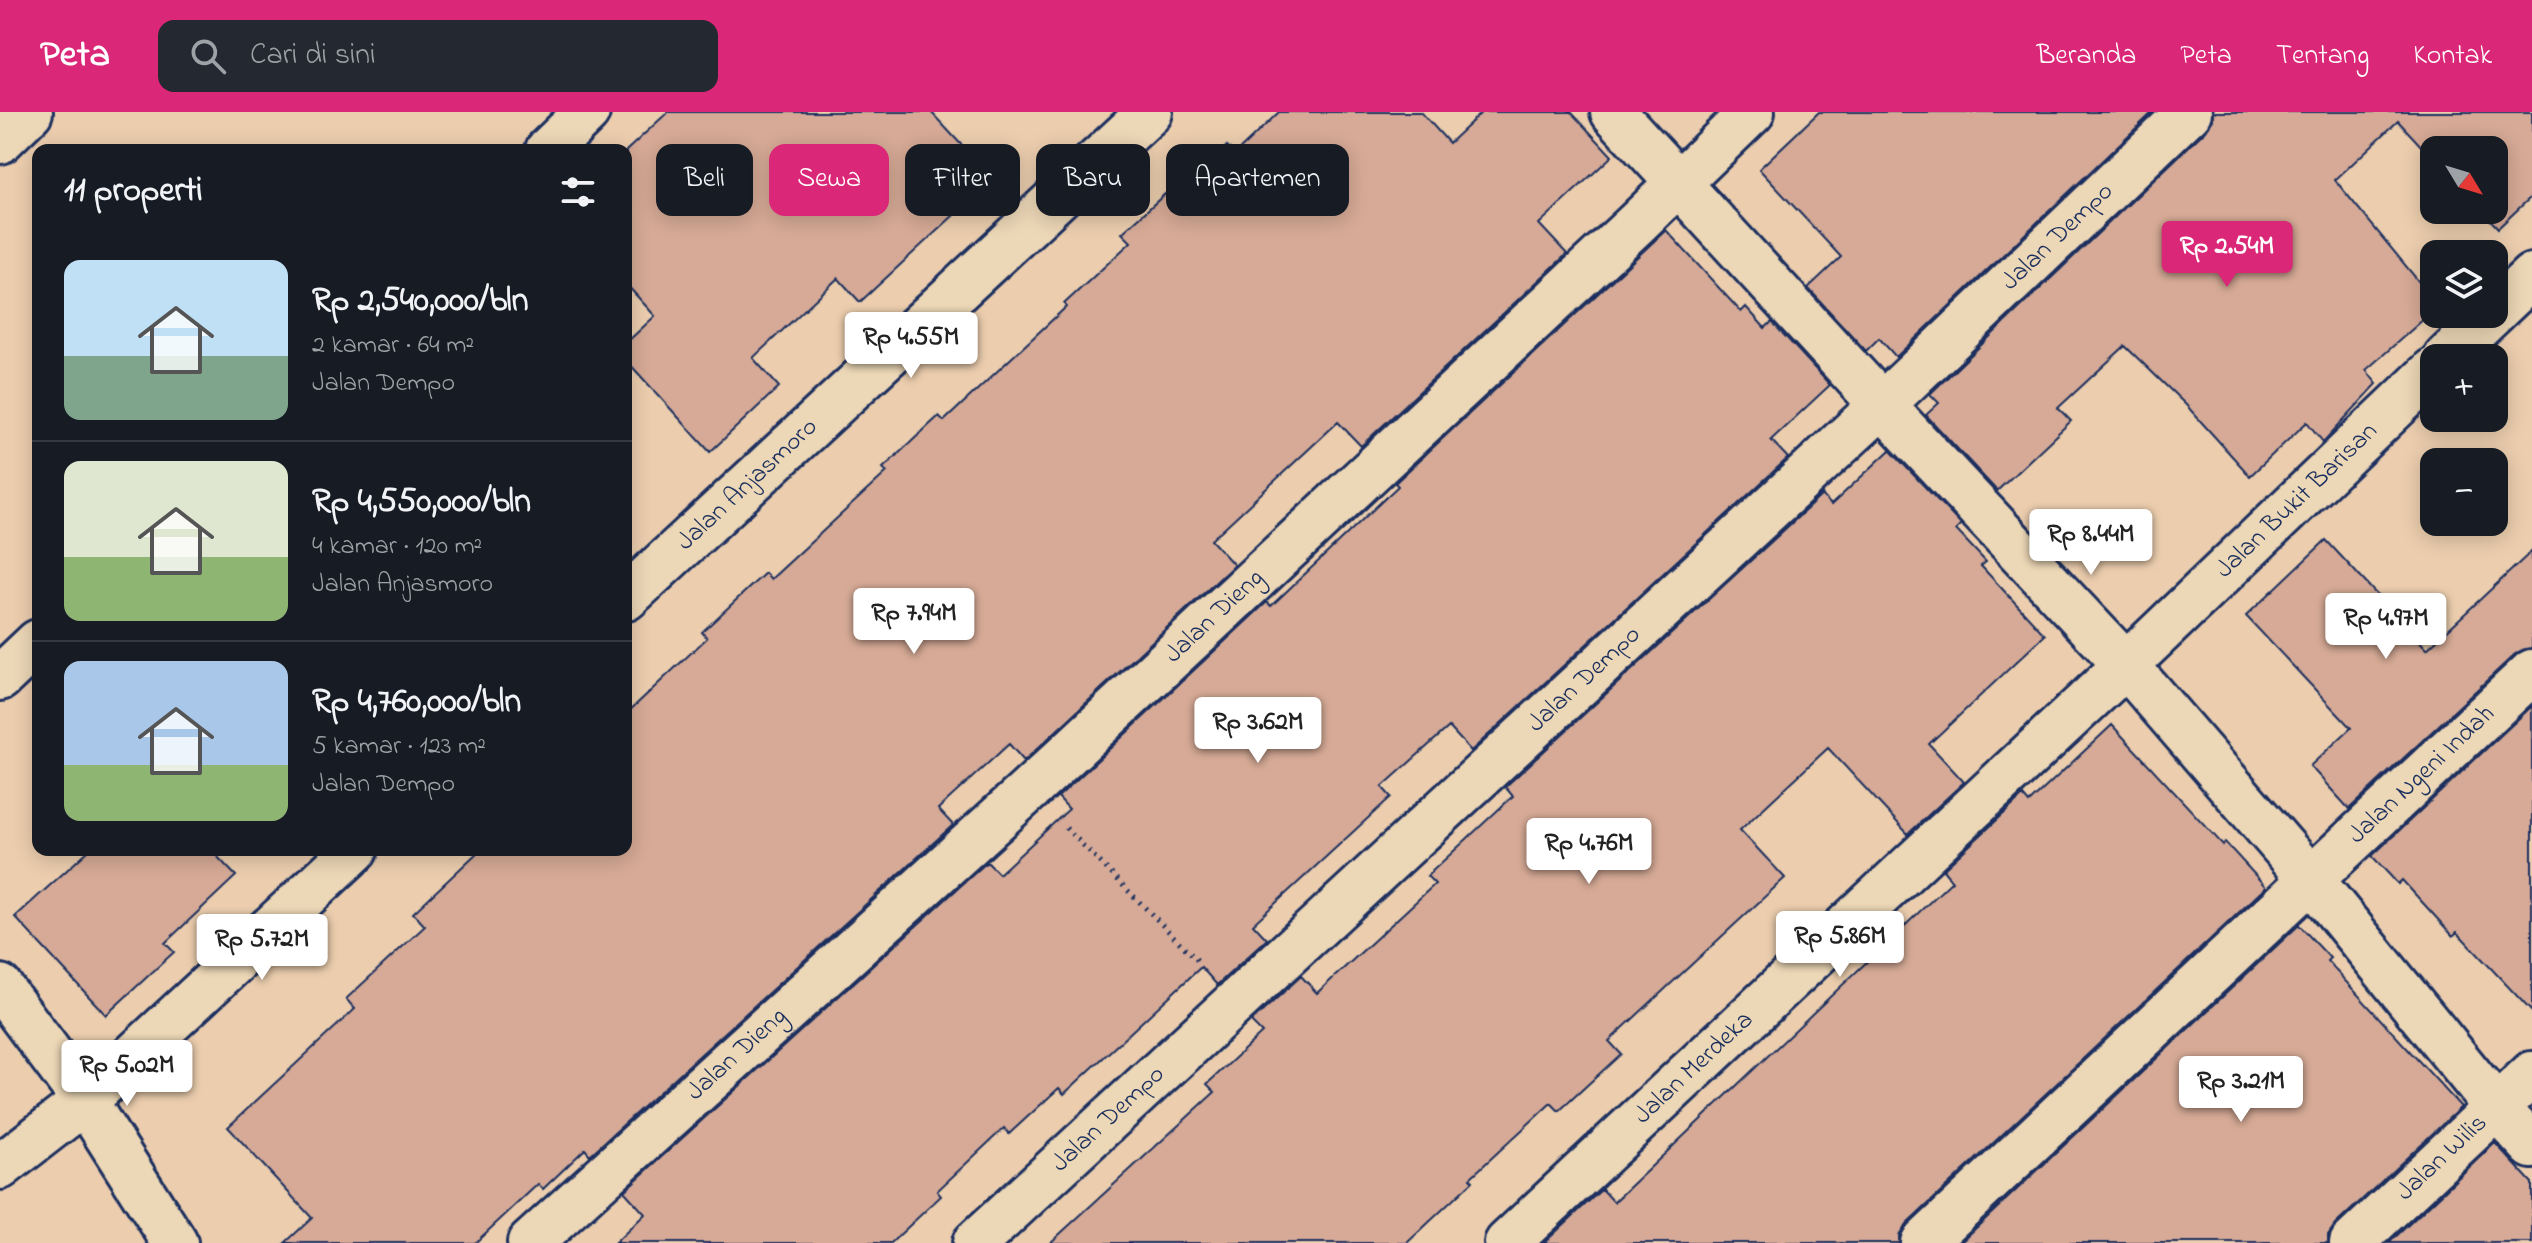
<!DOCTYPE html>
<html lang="id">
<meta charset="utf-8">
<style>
:root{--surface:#171b24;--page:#242831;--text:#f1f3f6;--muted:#9ea1a6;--line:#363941;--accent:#db2777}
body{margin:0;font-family:"Indie Flower",sans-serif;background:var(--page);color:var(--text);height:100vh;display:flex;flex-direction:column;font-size:30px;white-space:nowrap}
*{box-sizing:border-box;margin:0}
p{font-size:26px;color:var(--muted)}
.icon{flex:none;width:44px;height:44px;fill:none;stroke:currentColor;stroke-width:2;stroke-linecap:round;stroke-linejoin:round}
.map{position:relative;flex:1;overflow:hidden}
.drawer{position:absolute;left:32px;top:32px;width:600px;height:712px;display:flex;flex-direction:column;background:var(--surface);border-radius:16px;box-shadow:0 4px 20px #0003}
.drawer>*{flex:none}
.guide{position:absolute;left:656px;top:32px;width:760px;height:72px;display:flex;gap:16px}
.needle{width:52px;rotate:128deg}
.controls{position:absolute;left:2420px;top:24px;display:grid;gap:16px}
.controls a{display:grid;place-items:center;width:88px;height:88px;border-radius:16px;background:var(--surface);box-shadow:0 4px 20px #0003;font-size:40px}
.price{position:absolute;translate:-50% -68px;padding:0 18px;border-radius:8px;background:#fff;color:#222;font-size:26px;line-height:52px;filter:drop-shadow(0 2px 4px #0008)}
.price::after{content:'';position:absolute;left:50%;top:48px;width:24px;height:18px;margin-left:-12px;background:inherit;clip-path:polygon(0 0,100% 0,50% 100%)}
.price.active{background:var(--accent);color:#fff}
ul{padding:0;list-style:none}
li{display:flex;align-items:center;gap:24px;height:200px;padding:0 32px}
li+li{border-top:2px solid var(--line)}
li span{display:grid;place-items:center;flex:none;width:224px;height:160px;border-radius:16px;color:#555}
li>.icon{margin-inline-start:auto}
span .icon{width:96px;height:96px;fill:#fffc;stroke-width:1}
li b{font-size:34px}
h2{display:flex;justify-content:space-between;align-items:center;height:96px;padding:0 32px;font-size:34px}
.pill{padding:0 28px;border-radius:16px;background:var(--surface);box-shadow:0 4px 20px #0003;font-size:28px;line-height:72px}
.pill.active{background:var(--accent);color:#fff}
header{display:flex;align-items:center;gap:48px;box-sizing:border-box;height:112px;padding:0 40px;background:var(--accent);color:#fff}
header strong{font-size:38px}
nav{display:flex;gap:44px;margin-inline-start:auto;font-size:28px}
.search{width:560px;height:72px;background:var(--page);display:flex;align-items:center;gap:20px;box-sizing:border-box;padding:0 28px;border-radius:16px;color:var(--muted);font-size:30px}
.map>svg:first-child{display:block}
.building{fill:#d6aa96;stroke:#1b2f5e;stroke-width:2}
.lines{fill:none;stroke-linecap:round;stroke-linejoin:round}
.minor-casing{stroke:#1b2f5e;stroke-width:50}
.path{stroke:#1b2f5e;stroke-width:5;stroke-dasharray:2 6;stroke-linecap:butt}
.minor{stroke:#ecd7b6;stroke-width:44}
.labels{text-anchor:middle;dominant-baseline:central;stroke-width:6;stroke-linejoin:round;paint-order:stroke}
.street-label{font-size:26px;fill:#1b2f5e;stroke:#ecd7b6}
</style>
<header>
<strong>Peta</strong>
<div class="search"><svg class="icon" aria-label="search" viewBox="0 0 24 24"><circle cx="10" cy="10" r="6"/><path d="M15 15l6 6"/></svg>Cari di sini</div>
<nav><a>Beranda</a><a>Peta</a><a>Tentang</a><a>Kontak</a></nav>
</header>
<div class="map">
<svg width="2532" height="1131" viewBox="0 0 2532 1131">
<rect width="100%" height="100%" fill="#ecceae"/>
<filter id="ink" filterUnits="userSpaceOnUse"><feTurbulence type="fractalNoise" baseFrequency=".0125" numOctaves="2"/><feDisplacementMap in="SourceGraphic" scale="16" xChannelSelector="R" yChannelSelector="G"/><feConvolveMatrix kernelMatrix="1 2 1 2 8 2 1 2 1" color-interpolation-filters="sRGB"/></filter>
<g filter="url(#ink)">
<path class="building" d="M668,0h263l62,67 -133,123 -22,-24 -85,80 26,29 -69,65 -84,-92v-17l29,-27 -29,-32v-133z
M1279,0h142l28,31 33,-31h89l41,44 -73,68 28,30 -206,192 -23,-24 -127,118 23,25 -210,196 -15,-17 -71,65 15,16 -363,330 -5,-6 -42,40 -5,-5 -63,59h-190l27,-25 -84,-91 127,-118 -9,-10 79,-73 -12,-13 67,-63h146v-136l81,-76 -5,-6 63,-59 6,6 116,-107 -4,-4 56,-52 5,5 122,-114 -2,-3 67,-62 -9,-9 43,-39 5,5 57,-53 8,8z
M1819,0h334l-257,245 -17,-19 -13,13 -58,-63 33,-31 -82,-88z
M2213,0h319v84l-34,32 -17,-18h13v-60h-60v10l-36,-39 -63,59 99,120v10l-68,60 11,14 -54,58 -16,-20 -57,54 -64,-71 -61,-59 -67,62 13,13 -74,70 -71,-76 13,-12 -9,-9 276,-264 7,-10z
M1666,118l75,82 5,-5 19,21 7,-6 58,63 -59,55 17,18 -317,293 -22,-24 -67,60 9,10 -138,127 14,15 -50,46 -16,-18 -137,127 -5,-6 -50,46 -5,-6 -67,63 4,5 -50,47h-276l30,-29 -21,-23 363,-329 12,12 70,-65 -11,-12 209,-195 4,4 127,-120 -3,-3z
M1890,338l71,75 -5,5 30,32 -5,4 64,69 -116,109 35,38 -56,52 -80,-86 -88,82 45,48 -176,163 12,13 -62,57 -8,-8 -81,75 3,3 -66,62h-357l165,-151 -8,-8 55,-51 -11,-11 50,-46 16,17 118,-109 -8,-8 86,-80 -8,-9 317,-292 9,10z
M2326,428l101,109 105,-98v97l-17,6 -166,155 -39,-43 41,-38 -105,-112z
M2532,594v306l-75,-80 -4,4 -51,-56 -4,4 -26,-28z
M2112,613l111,120 2,-3 41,45 -360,338 -7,10v8h-355l58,-54 12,13 338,-321 -9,-11 80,-74 6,7z
M89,738h122l25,26 -71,67 9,9 -68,63 -91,-98z
M2299,813l31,33 -3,3 134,146 -126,118 -7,10v8h-368z
M2495,1031l37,40v60h-143z"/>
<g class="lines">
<g class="minor-casing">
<g id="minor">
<path d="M1613,0l269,293 244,260 184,213 186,229 36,39"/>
<path d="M0,29l30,-29"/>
<path d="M548,38l39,-38"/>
<path d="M2494,200l38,-36"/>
<path d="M2446,246l46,-44"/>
<path id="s1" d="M626,486l524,-486"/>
<path d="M0,566l38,-36"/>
<path d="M0,875l85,114 90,142"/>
<path d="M0,1055l85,-66 270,-251"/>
<path id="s2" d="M530,1131l498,-452 608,-567 116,-112"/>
<path id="s3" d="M975,1131l907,-838 307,-293"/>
<path id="s4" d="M1507,1131l619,-578 308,-295"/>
<path id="s5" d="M1923,1131l609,-571"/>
<path id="s6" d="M2352,1131l180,-169"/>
</g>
</g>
<path class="path" d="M1066,716l134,135"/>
<use href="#minor" class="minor"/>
</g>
</g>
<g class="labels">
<g class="street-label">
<text stroke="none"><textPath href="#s3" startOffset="1478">Jalan Dempo</textPath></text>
<text stroke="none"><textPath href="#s1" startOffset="166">Jalan Anjasmoro</textPath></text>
<text stroke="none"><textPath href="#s4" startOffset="1084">Jalan Bukit Barisan</textPath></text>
<text stroke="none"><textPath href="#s2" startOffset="928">Jalan Dieng</textPath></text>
<text stroke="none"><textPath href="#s3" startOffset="830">Jalan Dempo</textPath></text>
<text stroke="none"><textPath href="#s5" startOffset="684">Jalan Ngeni Indah</textPath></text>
<text stroke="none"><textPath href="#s2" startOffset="280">Jalan Dieng</textPath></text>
<text stroke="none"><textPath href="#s4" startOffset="256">Jalan Merdeka</textPath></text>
<text stroke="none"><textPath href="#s3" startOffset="182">Jalan Dempo</textPath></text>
<text stroke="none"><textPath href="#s6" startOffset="124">Jalan Wilis</textPath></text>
</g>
</g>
</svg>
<div class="controls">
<a><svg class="needle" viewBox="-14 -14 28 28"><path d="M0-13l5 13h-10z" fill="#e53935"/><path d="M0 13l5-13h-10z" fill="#9ea1a6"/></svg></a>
<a><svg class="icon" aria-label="layers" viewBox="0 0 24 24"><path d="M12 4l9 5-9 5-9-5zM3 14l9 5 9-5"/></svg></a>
<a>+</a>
<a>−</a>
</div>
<b class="price active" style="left:2227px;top:177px">Rp 2.54M</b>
<b class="price" style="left:911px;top:268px">Rp 4.55M</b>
<b class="price" style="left:2091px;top:465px">Rp 8.44M</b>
<b class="price" style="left:914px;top:544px">Rp 7.94M</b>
<b class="price" style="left:2386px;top:549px">Rp 4.97M</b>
<b class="price" style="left:1258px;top:653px">Rp 3.62M</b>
<b class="price" style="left:1589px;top:774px">Rp 4.76M</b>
<b class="price" style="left:1840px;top:867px">Rp 5.86M</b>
<b class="price" style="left:262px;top:870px">Rp 5.72M</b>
<b class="price" style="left:127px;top:996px">Rp 5.02M</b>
<b class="price" style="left:2241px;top:1012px">Rp 3.21M</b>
<div class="guide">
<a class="pill">Beli</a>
<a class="pill active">Sewa</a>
<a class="pill">Filter</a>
<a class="pill">Baru</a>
<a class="pill">Apartemen</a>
</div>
<section class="drawer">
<h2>11 properti<svg class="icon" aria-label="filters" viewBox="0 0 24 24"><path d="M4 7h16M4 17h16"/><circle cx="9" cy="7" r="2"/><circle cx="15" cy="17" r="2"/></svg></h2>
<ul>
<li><span style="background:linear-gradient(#bfe0f5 60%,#7fa58c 0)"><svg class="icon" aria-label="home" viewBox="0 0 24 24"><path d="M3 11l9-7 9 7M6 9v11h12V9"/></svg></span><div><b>Rp 2,540,000/bln</b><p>2 kamar · 64 m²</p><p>Jalan Dempo</p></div></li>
<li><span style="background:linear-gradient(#dfe7d0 60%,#8fb573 0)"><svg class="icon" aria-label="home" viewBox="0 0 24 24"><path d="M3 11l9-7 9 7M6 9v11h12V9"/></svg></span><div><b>Rp 4,550,000/bln</b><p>4 kamar · 120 m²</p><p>Jalan Anjasmoro</p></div></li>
<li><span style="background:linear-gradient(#a9c7e8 65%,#8fb573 0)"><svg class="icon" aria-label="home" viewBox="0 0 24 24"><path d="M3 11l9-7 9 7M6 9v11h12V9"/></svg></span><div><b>Rp 4,760,000/bln</b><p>5 kamar · 123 m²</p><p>Jalan Dempo</p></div></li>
</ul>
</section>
</div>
